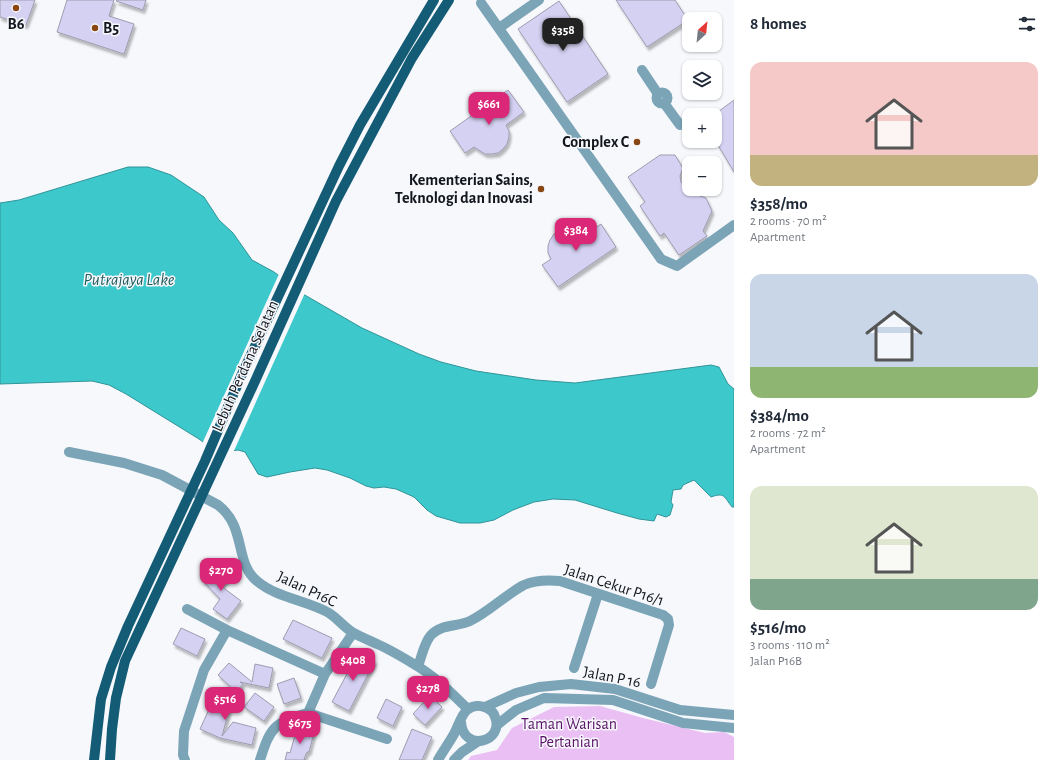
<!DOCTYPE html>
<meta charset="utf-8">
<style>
:root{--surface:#fff;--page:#f2f2f3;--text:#1f2937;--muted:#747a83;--accent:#db2777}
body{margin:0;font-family:"Alegreya Sans",sans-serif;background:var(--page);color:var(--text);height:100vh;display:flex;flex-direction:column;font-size:15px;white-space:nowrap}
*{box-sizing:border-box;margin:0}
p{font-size:13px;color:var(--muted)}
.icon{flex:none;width:22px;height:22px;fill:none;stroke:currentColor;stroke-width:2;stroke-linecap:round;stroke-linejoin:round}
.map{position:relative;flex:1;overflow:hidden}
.details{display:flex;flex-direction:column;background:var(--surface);width:320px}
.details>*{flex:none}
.needle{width:26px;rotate:27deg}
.fabs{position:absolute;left:682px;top:12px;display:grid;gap:8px}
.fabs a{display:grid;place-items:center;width:40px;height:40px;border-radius:8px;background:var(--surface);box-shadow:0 1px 3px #0004;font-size:20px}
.price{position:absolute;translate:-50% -34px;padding:0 9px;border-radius:8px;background:var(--accent);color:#fff;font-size:13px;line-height:26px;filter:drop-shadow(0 1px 2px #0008)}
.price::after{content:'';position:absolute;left:50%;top:24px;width:12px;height:9px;margin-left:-6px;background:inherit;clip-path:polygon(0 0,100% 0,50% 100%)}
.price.selected{background:#222;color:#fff}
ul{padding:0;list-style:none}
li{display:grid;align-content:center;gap:8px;height:212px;padding:0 16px}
li span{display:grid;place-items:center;height:124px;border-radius:12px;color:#555}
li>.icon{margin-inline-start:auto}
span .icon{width:72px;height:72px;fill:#fffc;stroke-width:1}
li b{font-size:17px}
h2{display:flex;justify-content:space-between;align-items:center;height:48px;padding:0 16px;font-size:17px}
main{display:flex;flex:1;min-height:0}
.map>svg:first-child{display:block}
.green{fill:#eabff3}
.water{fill:#3dc9cc;stroke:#309498}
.pier{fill:#f6f8fc}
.building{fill:#d4d1f2;stroke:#9d9caf;filter:url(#shadow)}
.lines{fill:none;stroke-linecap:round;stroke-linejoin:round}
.minor{stroke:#7ba4b7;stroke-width:10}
.major{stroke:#145c76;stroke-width:10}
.poi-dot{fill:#884712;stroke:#f6f8fc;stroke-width:1.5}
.labels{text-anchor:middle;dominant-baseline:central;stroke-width:3;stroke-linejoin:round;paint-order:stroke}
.poi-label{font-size:16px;font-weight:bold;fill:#13171d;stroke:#f6f8fc;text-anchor:end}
.street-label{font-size:16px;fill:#13171d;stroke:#f6f8fc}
.park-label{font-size:16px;fill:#5a1367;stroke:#f6f8fc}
.water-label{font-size:17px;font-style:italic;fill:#235c5d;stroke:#f6f8fc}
</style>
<main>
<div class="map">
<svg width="734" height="760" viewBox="0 0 734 760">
<defs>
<filter id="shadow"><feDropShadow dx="2" dy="3.5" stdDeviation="1" flood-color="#0004"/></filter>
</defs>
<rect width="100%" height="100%" fill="#f6f8fc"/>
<path class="green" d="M600,706l43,12 62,15 19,-1 10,5v23h-266l3,-4 26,-6 15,-22 42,-21z"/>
<path class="water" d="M128,167h20l23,8 33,22 15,23 14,13 19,27 22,12 29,22 59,34 57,26 22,8 35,9 60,9 39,3 136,-18 8,2 9,17 6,5v118h-2c-8,-10 -7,-15 -21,-10l-17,-17 -11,5 -2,4 -8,1 -2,12 2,3 -3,10 -4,2 -9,-3 -3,7 -15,-2 -22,-6 -42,-13 -22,-1 -19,3 -21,8 -19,10 -14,3h-20l-24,-7 -9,-6 -13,-13 -18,-8 -12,-2 -10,1 -8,-2 -16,-8 -23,-8 -12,-2 -25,4 -23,5 -9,-3 -13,-22 -7,-2 -20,3 -19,-14 -73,-45 -17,-9 -17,-4 -92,3v-181l19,-3z"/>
<path class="pier" d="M279,274l26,19 -72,160 -16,2 -15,-11z"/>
<path class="building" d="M0,0h35l-9,25 -26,-8z
M67,0h47l-5,16 25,8 -10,30 -67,-22z
M117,0h29l-3,10 -27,-9z
M616,0h59l13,20 -41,27z
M559,1l49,73 -41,28 -49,-73z
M508,90l16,22 -18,13 3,6v6l-2,7 -4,5 -5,4 -6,1h-7l-11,-7 -9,6 -15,-22z
M734,100v72l-19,-32v-26z
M660,155h15l8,13 -3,8 1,6 8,10 17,6 6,13 -9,20 4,5 -28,19 -15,-22 -4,3 -20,-30 5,-4 -17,-25z
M601,224l15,23 -58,40 -16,-22 9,-6 -3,-6v-7l2,-6 4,-6 5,-3 6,-2h7l6,3 5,4z
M218,565l12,12 -9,9 20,15 -14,18 -14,-10 7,-10 -18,-19z
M293,620l39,18 -10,20 -39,-19z
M181,628l24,11 -8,17 -24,-12z
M358,653l17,8 -26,50 -17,-9z
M229,663l23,19 3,-18 18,4 -4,20 -29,-6 3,2 -7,8 -18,-17z
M294,678l7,20 -17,6 -7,-20z
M212,690l21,6 -11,40 11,-14 23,6 -4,17 -32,-7 -20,-9 10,-22h-3z
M255,693l19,14 -10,14 -20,-14z
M430,695l12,12 -17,18 -12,-11z
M386,699l16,8 -9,19 -16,-8z
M297,728l17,5 -5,19h-2l-3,7 2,1h-21l2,-8 3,1z
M412,729l20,8 -10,23h-23z"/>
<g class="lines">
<path class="minor" d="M481,3l180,256 16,7 57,-41
M499,28l40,-28
M642,70l16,24
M656.5 98a5.5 5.5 0 1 1 11 0a5.5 5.5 0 1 1-11 0Z
M664,103l16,22
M69,452l55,11 38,12 56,30c29,22 16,58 39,76 20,17 49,19 72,32 8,5 15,14 23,19 8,5 17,8 25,12 14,6 27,14 40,22 19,11 35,28 51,43
M187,609l40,21 98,44
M418,666c4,-10 6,-23 13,-31 10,-11 26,-8 39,-14 19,-9 35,-26 54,-36 11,-5 24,-5 36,-4l103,34 5,4 1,6 -18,59
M574,668l24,-74
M485,707l31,-14 23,-6 32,-3 44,5 65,21 54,5
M308,713l79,26
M497,725l19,-15 28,-12 69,2 70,23 51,5
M185,760l-2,-5 1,-24 20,-61 23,-40
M260,760c10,-32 14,-38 48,-47l17,-39 28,-41
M438,760c5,-9 11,-17 16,-26 4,-7 7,-19 13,-24 6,-5 14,-5 20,-2 4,2 7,5 8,9 10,25 -32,36 -34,5
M454,760l8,-8 15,-10"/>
<path class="major" d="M94,760l7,-61 10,-32 17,-41 77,-165 37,-87 97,-208 21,-41 74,-125
M110,760l2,-31 4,-31 9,-37 131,-282 80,-178 76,-143 37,-58"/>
</g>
<g class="poi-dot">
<circle cx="16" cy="8" r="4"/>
<circle cx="95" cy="28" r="4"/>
<circle cx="637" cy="142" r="4"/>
<circle cx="541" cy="189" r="4"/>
</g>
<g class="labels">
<g class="poi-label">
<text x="16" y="24" text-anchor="middle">B6</text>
<text x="103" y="28" text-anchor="start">B5</text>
<text x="629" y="142">Complex C</text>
<text x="533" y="180">Kementerian Sains,<tspan x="533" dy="18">Teknologi dan Inovasi</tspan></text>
</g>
<g class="street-label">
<text transform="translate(245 366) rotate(-66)">Lebuh Perdana Selatan</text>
<text transform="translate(614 585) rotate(18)">Jalan Cekur P16/1</text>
<text transform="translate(307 589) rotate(25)">Jalan P16C</text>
<text transform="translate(612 677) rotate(11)">Jalan P 16</text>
</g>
<g class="park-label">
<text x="569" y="724">Taman Warisan<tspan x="569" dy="18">Pertanian</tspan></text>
</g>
<g class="water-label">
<text x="129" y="279">Putrajaya Lake</text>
</g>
</g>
</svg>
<div class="fabs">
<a><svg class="needle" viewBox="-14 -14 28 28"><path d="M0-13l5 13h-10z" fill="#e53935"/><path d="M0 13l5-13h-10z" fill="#747a83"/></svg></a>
<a><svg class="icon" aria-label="layers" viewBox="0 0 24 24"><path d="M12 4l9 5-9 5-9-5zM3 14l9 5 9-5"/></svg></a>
<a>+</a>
<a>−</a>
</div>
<b class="price selected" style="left:563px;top:52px">$358</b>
<b class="price" style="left:489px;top:126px">$661</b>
<b class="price" style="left:576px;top:252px">$384</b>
<b class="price" style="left:221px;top:592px">$270</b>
<b class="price" style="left:353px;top:682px">$408</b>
<b class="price" style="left:428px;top:710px">$278</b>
<b class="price" style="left:225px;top:721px">$516</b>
<b class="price" style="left:300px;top:745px">$675</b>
</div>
<section class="details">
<h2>8 homes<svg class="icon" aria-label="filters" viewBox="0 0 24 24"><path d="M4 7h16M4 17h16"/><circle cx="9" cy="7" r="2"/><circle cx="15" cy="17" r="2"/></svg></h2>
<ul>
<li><span style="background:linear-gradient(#f6c9c9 75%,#c2b280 0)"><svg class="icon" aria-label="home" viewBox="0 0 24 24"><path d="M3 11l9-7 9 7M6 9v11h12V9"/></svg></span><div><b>$358/mo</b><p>2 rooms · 70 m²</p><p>Apartment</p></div></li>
<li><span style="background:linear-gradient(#c9d6e8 75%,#8fb573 0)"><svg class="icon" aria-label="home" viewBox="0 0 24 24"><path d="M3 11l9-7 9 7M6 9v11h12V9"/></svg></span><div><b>$384/mo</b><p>2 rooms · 72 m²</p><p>Apartment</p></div></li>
<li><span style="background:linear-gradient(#dfe7d0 75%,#7fa58c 0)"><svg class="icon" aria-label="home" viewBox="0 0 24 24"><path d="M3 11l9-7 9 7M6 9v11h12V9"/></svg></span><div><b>$516/mo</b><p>3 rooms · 110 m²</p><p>Jalan P16B</p></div></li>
</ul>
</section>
</main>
